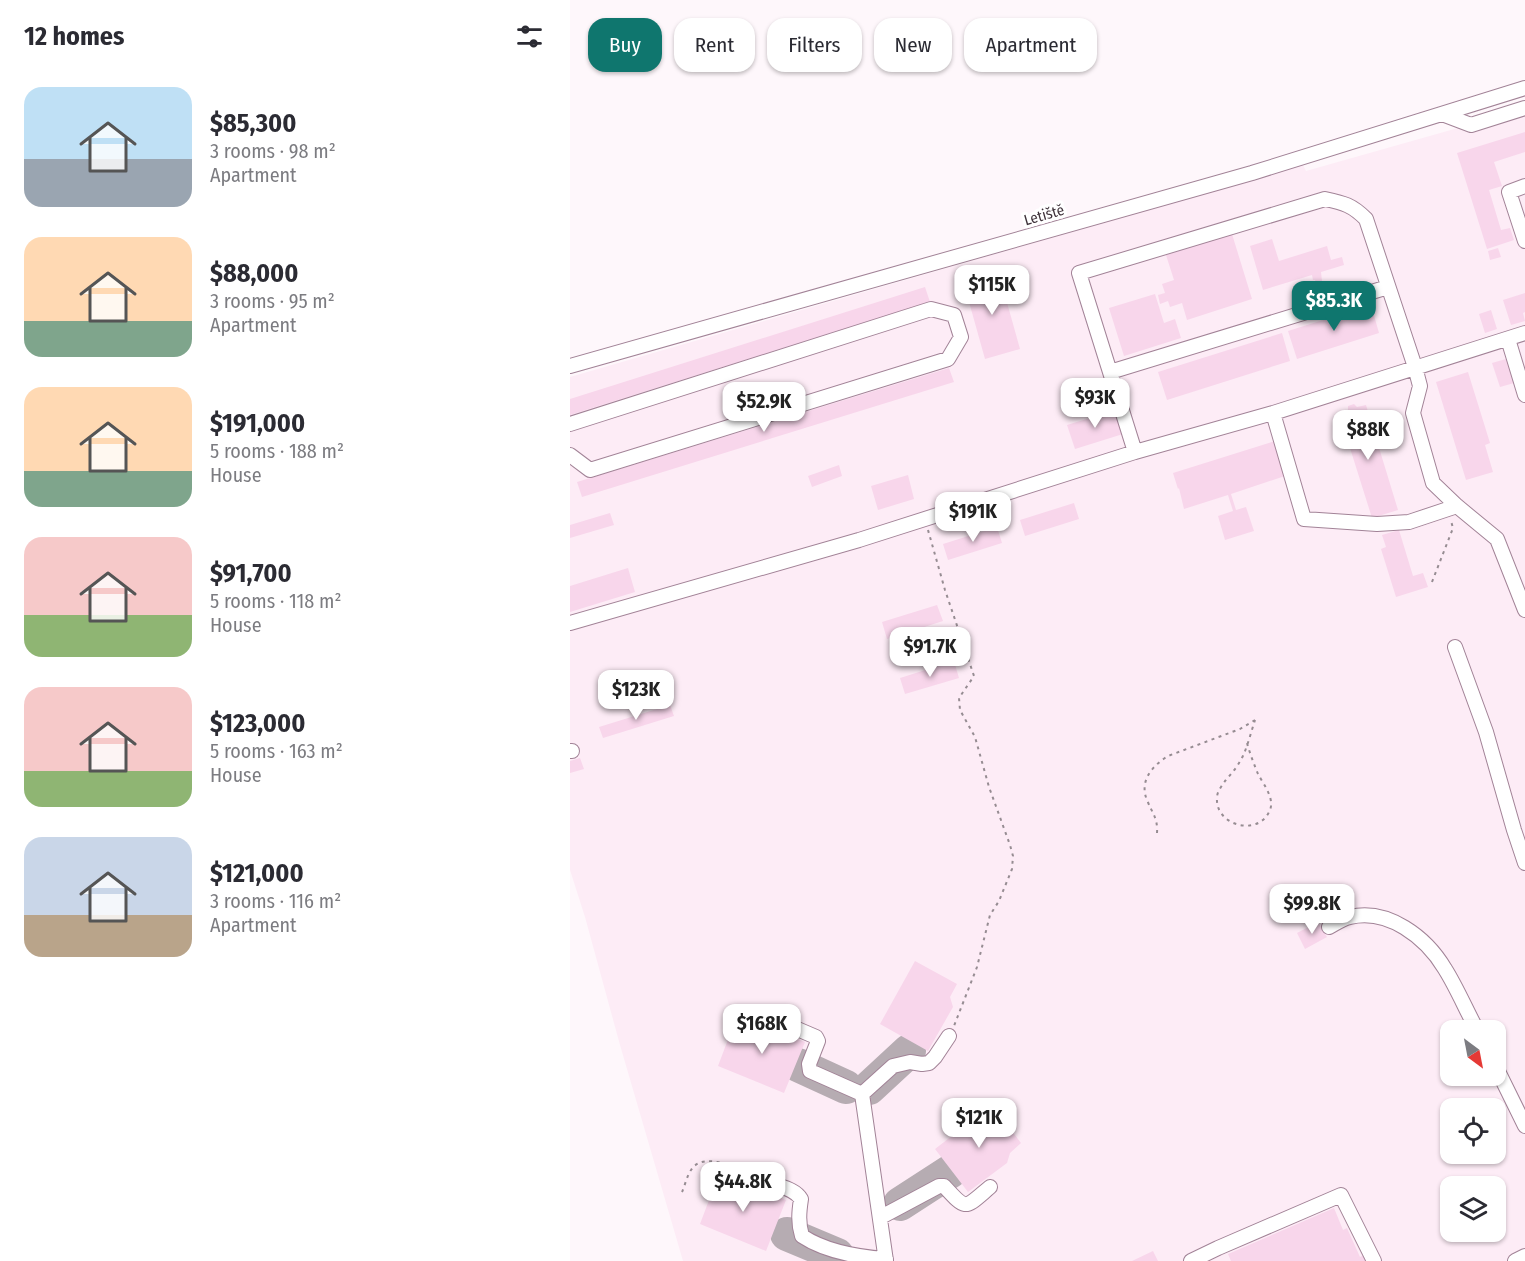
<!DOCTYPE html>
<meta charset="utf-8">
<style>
:root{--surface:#fff;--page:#f7f7f7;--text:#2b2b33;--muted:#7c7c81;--accent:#0f766e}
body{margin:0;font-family:"Fira Sans Condensed",sans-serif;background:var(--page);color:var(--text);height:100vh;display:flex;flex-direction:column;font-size:22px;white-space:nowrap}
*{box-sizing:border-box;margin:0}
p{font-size:20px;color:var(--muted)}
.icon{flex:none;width:33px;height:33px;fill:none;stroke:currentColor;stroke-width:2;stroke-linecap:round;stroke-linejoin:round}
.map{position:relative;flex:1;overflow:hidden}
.sheet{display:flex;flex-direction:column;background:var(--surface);width:570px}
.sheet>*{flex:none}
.hud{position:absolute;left:18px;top:18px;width:570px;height:54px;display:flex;gap:12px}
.needle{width:39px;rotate:148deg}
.controls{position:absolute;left:870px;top:1020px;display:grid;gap:12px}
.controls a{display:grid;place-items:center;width:66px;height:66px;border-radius:12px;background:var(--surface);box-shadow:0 2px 4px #0004;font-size:30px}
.price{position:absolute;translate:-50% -51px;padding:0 14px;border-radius:12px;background:#fff;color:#222;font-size:20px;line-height:39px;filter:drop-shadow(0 2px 3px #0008)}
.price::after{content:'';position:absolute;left:50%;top:36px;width:18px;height:14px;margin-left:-9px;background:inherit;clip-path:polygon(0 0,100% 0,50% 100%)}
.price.on{background:var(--accent);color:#fff}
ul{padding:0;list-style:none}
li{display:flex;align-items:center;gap:18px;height:150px;padding:0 24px}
li span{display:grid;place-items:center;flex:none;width:168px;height:120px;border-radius:18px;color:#555}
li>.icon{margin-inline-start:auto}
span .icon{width:72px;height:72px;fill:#fffc;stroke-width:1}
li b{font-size:26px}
h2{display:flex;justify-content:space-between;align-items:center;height:72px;padding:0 24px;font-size:26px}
.chip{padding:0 21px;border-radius:18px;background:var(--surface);box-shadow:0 2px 4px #0004;font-size:21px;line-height:54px}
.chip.on{background:var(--accent);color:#fff}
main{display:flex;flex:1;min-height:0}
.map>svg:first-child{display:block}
.built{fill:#fdecf6;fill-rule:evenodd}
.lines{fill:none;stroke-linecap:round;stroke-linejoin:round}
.taxiway{stroke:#b6acb2;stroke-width:34}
.building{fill:#f8d6eb}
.minor-casing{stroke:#a28397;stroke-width:16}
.path{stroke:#968c92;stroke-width:2;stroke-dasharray:3 4.5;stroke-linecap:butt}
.minor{stroke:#fff;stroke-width:14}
.labels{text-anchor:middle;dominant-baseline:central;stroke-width:6;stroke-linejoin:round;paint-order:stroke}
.street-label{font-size:15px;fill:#3e3139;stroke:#fff}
</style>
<main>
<section class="sheet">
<h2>12 homes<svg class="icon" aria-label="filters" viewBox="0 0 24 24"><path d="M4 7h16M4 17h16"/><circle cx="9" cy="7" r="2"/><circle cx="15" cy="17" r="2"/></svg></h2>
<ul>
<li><span style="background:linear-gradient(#bfe0f5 60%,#9aa5b1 0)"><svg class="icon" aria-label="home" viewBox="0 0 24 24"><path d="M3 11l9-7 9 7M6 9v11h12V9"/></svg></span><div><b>$85,300</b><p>3 rooms · 98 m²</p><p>Apartment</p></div></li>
<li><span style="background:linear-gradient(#ffd9b3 70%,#7fa58c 0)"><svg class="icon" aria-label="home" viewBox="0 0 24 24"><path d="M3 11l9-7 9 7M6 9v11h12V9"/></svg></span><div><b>$88,000</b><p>3 rooms · 95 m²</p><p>Apartment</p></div></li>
<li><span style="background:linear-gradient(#ffd9b3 70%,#7fa58c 0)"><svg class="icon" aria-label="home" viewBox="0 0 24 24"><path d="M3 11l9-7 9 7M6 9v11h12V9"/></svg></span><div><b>$191,000</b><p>5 rooms · 188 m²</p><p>House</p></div></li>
<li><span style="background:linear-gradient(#f6c9c9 65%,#8fb573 0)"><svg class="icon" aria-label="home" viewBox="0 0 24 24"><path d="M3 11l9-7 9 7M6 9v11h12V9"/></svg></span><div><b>$91,700</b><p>5 rooms · 118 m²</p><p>House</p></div></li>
<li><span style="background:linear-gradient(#f6c9c9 70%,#8fb573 0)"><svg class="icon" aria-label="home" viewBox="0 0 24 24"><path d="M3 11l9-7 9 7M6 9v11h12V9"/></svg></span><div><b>$123,000</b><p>5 rooms · 163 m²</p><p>House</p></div></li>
<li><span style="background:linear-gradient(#c9d6e8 65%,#b9a48a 0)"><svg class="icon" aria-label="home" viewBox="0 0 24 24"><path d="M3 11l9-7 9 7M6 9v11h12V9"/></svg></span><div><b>$121,000</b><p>3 rooms · 116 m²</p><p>Apartment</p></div></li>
</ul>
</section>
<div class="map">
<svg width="955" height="1261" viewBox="0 0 955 1261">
<rect width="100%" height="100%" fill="#fef7fb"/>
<path class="built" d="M955,109v1152h-842l-63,-216 -35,-128 -15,-47v-493l733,-212 3,6zM880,1030h46v46h-46zM880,1108h46v46h-46zM880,1186h46v46h-46z"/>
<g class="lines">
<path class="taxiway" d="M228,1065l48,22
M299,1088l40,-37
M330,1204l51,-33
M217,1234l50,21"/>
</g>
<path class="building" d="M955,132v20l-31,10 8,24 -13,4 12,40 9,-2 4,12 -27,9 -30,-96z
M662,234l20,65 -65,21 -5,-17 -12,4 -2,-6 -8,3 -2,-9 7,-2 -3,-9 12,-4 -8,-25z
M702,239l7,22 48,-15 4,14 11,-3 2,8 -23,7 1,9 -6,2 -1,-3h-2l-1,-5 -49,15 -13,-44z
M928,248l3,9 -11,3 -2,-9z
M429,274l21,75 -35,10 -21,-75z
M355,287l5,15 -360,113v-16z
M955,293v19l-2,1 2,8 -14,4 -8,-25z
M585,294l9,29 11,-4 6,19 -57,18 -15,-48z
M801,305l8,28 -82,26 -9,-28z
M921,310l6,19 -12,4 -6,-19z
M712,333l8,28 -123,39 -9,-28z
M936,359l8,24 -14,4 -8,-24z
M379,368l5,14 -372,115 -5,-15z
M898,372l22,71 -5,2 8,27 -27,8 -30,-98z
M784,404l3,3 9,-2 32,105 -26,8 -33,-105 9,-3v-4z
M546,410l7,24 -48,15 -8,-24z
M705,441l10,35 -54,18 5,16 10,-3 8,24 -29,9 -7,-24 15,-5 -5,-16 -44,14 -5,-21 -1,1 -5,-16z
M269,465l3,11 -30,11 -4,-11z
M338,475l6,24 -36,11 -7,-24z
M504,503l5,16 -54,17 -5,-16z
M40,513l4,12 -44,13v-13z
M427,527l5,16 -54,17 -5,-16z
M829,530l14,46 10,-3 5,14 -32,10 -15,-48 5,-2 -4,-12z
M58,568l7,24 -65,20v-26z
M367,605l6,16 -56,18 -5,-17z
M384,661l5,17 -54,16 -5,-16z
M100,705l4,11 -71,22 -4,-11z
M10,758l4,11 -14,4v-12z
M748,922l9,15 -22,12 -8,-16z
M345,961l42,23 -7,13 3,10 -25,44 -48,-27z
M165,1021l15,5 9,-4 46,20 -21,51 -66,-27z
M422,1105l29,38 -11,10 -3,10 -39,29 -33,-43z
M147,1179l14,5 10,-3 45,19 -20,51 -66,-27z
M764,1208l9,22 4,-2 13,29 4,-2 3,6h-136l-3,-7z
M583,1251l5,10h-26z"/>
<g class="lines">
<g class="minor-casing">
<path id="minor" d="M872,114l29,11 54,-17
M955,186l-16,6 16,49
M938,339l17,56
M0,366l682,-193 273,-85
M540,372l278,-85
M703,413l31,106 73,5 32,-2 48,-16
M0,424l361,-115 23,6 7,22 -13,22 -358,111 -20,-15
M565,452l-56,-179 246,-74c19,4 27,6 41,20l49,148 5,19 -7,27 20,70 24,23 40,33 28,71
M0,623l289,-83 276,-88 138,-39 252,-80
M885,647l31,85 28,98 11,33
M0,751h2
M759,927c6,-3 14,-9 21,-10 38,-9 76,20 95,52 12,19 21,41 32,61
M218,1025l28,12 2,4 -9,23 1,7 52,23 24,167
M926,1067l29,59
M292,1094l31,-28 17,-4 12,2 7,-1 6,-6 14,-21
M201,1183c10,4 24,6 30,16 -2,13 -3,24 1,37 24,16 56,21 84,23
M311,1217l58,-31h5c23,25 20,23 46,1
M621,1261l27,-13 123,-53 33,66
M945,1261l10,-5"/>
</g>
<path class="path" d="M358,530l17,60 29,86 -15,22 1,12 15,27 14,50 21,58 3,11 -1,13 -13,32 -9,14 -13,52 -23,59
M862,582l21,-54 -2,-7
M677,743c3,11 7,21 11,31 6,11 18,26 11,38 -12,25 -54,13 -52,-14 0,-7 5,-12 8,-17 5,-6 10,-11 14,-18 7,-10 12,-31 16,-43
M587,833c1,-15 -5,-20 -10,-33 -8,-19 5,-34 21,-44l72,-27 15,-9
M112,1192c3,-7 5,-16 9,-22 13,-21 52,1 69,9"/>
<use href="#minor" class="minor"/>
</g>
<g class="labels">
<g class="street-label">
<text transform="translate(474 215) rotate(-16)">Letiště</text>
</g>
</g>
</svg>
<div class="controls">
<a><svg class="needle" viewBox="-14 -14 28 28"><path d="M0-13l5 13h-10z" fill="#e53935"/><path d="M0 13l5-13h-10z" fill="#7c7c81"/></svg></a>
<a><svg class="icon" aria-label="locate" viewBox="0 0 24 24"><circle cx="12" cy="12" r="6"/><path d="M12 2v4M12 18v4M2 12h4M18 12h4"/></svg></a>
<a><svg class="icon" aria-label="layers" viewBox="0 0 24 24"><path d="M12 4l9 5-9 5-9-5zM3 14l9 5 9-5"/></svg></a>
</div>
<b class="price" style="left:422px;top:316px">$115K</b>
<b class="price on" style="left:764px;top:332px">$85.3K</b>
<b class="price" style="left:525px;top:429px">$93K</b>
<b class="price" style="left:194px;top:433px">$52.9K</b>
<b class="price" style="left:798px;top:461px">$88K</b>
<b class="price" style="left:403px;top:543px">$191K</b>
<b class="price" style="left:360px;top:678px">$91.7K</b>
<b class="price" style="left:66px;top:721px">$123K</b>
<b class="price" style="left:742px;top:935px">$99.8K</b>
<b class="price" style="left:192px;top:1055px">$168K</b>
<b class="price" style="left:409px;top:1149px">$121K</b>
<b class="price" style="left:173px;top:1213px">$44.8K</b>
<div class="hud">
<a class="chip on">Buy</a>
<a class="chip">Rent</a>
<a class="chip">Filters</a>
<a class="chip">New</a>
<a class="chip">Apartment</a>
</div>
</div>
</main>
